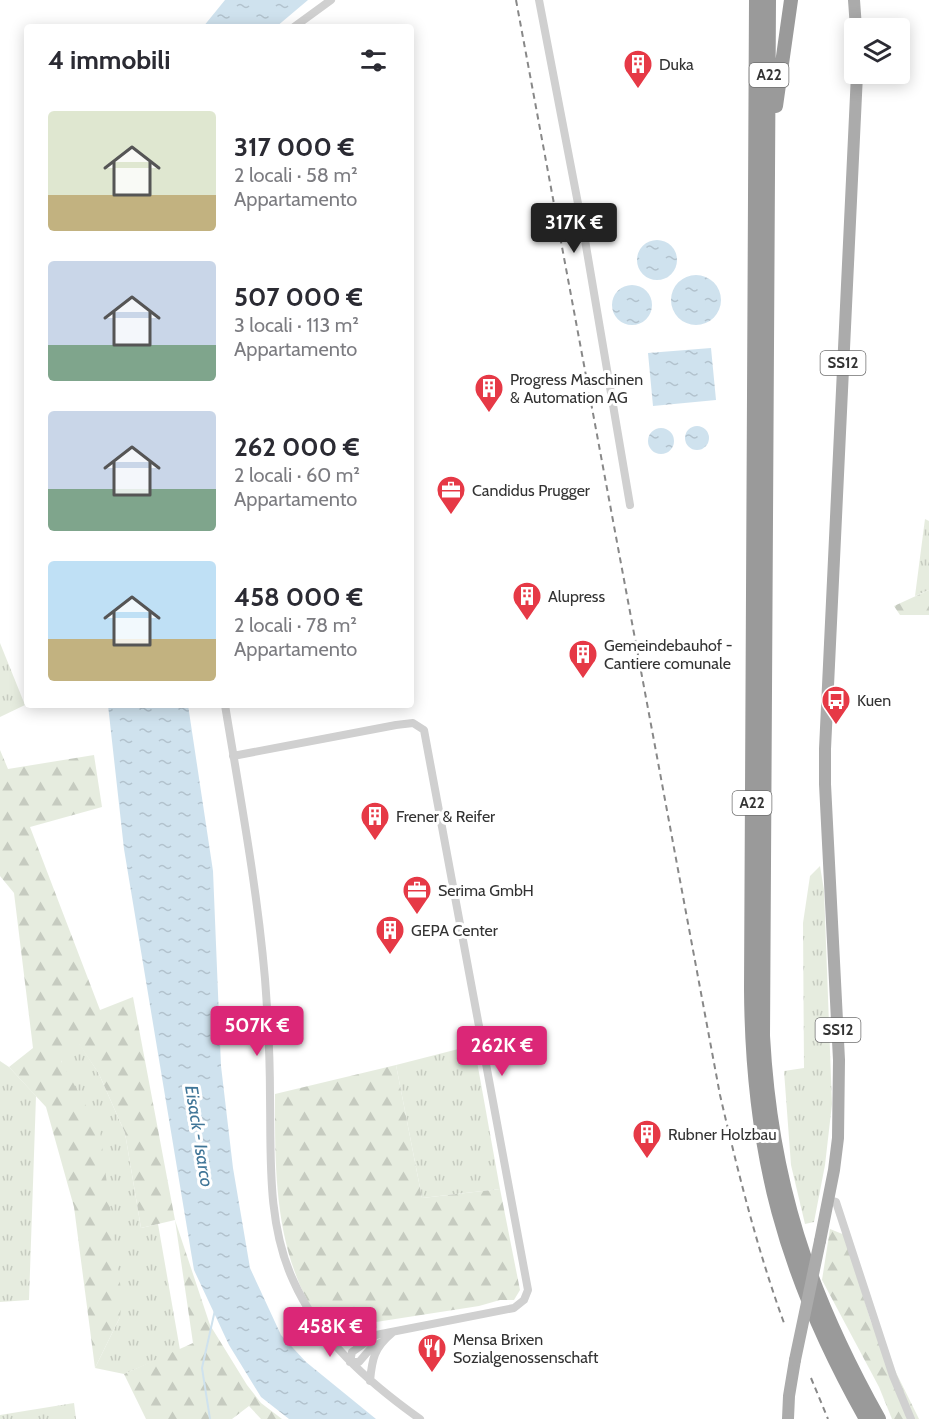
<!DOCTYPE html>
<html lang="it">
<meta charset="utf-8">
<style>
:root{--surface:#fff;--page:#f7f7f7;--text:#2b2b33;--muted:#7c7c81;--accent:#db2777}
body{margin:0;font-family:Cabin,sans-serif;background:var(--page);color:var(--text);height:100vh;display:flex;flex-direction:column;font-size:22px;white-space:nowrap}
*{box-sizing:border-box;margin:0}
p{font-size:20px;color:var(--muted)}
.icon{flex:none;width:33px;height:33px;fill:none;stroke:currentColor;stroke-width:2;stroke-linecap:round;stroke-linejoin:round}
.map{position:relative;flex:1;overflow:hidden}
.side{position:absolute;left:24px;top:24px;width:390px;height:684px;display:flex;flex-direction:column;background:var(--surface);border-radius:6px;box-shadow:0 3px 15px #0003}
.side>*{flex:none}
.fabs{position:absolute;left:844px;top:18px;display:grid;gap:12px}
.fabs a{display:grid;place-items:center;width:66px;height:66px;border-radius:6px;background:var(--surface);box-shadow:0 3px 15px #0003;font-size:30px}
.price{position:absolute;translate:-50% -51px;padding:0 14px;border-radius:6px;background:var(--accent);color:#fff;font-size:20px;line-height:39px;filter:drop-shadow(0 2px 3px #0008)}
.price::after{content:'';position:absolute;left:50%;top:36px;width:18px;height:14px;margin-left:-9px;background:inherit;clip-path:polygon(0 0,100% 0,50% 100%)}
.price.selected{background:#222;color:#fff}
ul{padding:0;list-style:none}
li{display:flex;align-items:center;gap:18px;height:150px;padding:0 24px}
li span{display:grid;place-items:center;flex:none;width:168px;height:120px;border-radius:6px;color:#555}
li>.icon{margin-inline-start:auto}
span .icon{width:72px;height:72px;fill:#fffc;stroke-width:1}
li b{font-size:26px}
h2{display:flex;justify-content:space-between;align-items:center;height:72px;padding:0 24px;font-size:26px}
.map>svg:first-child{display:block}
.grass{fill:url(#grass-tufts)}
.forest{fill:url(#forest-firs)}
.water{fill:url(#water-ripples)}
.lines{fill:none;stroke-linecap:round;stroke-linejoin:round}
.stream{stroke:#cfe2ee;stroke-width:2}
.street{stroke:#d0d0d0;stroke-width:8}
.primary{stroke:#ababab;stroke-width:12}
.highway{stroke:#9a9a9a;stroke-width:14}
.rail{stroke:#888;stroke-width:2;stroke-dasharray:6 4.5;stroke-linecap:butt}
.primary-bridge{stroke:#ababab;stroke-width:12}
.labels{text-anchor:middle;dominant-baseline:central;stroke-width:6;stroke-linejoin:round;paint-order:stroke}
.shield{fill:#fff;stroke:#707070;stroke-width:1.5}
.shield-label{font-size:15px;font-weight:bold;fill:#333}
.poi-label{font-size:16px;fill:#333;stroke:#fff;text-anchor:start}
.water-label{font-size:18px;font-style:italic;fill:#3f7597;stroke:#fff}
</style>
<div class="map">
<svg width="929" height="1419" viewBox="0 0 929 1419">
<defs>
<pattern id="grass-tufts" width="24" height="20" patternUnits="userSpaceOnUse" patternTransform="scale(1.5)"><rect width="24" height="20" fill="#e6ecdf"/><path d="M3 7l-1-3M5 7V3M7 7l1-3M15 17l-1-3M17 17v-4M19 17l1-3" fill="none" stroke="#c6cbc0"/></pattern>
<pattern id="forest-firs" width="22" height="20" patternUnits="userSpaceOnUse" patternTransform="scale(1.5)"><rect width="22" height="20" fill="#e6ecdf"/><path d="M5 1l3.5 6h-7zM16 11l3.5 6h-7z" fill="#c6cbc0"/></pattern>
<pattern id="water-ripples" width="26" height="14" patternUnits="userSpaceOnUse" patternTransform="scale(1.5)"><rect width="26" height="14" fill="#cfe2ee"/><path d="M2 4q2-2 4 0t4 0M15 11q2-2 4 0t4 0" fill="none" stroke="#b2c2cd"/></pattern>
</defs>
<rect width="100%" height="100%" fill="#fff"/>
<path class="grass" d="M925,519l4,2v69l-14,6z
M0,643l25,62 -25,12z
M820,866l4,24 8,214 -7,61 -11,57 -9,2 -14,-59 -7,-94 20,-3 -1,-145 7,-47z
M79,1043l20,31 26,59 16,95 17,-4 22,126 -56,24 -29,-6 25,-51 -59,-257z
M474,1045l26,144 -78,9 -26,-133z
M0,1061l9,6 27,29 -7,204 -29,2z
M74,1403l2,16h-76v-4z"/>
<path class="forest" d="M929,590v25h-29l-6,-9z
M0,750l8,19 86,-14 8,52 -72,20 70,183 33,-13 42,223 35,105 37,60 14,18 21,16h-21l-12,-13 -17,13h-86l-22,-45 69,-31 -18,-123 -34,8 -16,-95 -26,-59 -20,-30 -18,17 39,70 22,167 -2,19 -25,51 -21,-161 -28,-100 -37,-40 24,-19 -19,-155 -14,-17z
M396,1065l26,133 78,-9 20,101 -6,10h-14l-21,6 -103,16 1,6c-15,5 -34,11 -49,2 -9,-7 -15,-20 -21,-30 -33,-64 -32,-136 -32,-206z
M830,1229l15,6 26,87 48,97h-27l-13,-32 -57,-107z"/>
<path class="water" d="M225,0h83l-32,27h-73z
M637 260a20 20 0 1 1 40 0a20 20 0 1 1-40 0Z
M671 300a25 25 0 1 1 50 0a25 25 0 1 1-50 0Z
M612 305a20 20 0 1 1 40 0a20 20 0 1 1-40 0Z
M711,348l5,52 -63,6 -5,-53z
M685 438a12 12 0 1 1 24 0a12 12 0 1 1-24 0Z
M648 441a13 13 0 1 1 26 0a13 13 0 1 1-26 0Z
M108,705h80l25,166 8,195 12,102 17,100 31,67 25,27 70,57h-87l-28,-22 -32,-52 -35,-75 -70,-421z"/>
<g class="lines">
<path class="stream" d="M210,1419l-8,-51 13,-58"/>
<path class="street" d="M539,0l46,240 45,265
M294,27l37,-27
M225,705c15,91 32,182 40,274 3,39 5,78 5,118 1,60 -3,127 23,183 26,59 75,102 127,139
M233,756l163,-31 17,-2 11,7 104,560 -4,10 -10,8 -138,27 -24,17 -2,10
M828,1200l8,2 57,174 18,43
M329,1337l46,-2
M350,1362h9l12,-14 9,-5
M370,1381c2,-22 4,-33 22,-48"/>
<path class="primary" d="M854,0l2,28
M820,1241l14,-71 4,-32 1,-78 -14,-276v-35l32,-675
M788,1419l1,-23 6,-36"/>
<path class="highway" d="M756,0l-5,989c1,165 34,287 115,430
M769,0l-6,1036c8,147 45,256 116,383
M776,106l15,-106"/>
<path class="rail" d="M516,0l204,1095c18,77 37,154 64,228
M811,1378l17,41"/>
<path class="primary-bridge" d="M795,1360l25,-119"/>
</g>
<defs>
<g id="building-pin" transform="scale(1.5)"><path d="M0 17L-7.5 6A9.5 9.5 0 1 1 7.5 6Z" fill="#e63946" stroke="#fff"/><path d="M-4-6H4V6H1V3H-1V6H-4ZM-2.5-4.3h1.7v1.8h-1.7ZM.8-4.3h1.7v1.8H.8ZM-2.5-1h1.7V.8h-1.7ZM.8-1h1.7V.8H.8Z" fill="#fff"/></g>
<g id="office-pin" transform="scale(1.5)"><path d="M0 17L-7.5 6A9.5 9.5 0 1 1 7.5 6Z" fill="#e63946" stroke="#fff"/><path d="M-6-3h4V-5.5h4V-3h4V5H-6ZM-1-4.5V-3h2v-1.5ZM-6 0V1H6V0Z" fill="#fff"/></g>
<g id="bus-pin" transform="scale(1.5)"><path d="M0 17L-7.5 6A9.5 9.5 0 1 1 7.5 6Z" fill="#e63946" stroke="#fff"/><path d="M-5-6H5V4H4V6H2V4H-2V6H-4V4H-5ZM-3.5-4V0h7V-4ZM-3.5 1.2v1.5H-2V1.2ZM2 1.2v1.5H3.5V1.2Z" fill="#fff"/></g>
<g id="restaurant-pin" transform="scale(1.5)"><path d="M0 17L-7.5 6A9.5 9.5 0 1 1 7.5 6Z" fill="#e63946" stroke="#fff"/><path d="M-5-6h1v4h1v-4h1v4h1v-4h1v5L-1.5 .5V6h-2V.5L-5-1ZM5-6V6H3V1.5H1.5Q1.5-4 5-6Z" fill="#fff"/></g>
</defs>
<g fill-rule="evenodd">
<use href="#building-pin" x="638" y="64"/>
<use href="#building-pin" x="489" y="388"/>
<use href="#office-pin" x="451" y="490"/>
<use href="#building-pin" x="527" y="596"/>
<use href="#building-pin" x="583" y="654"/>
<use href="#bus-pin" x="836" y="700"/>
<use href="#building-pin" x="375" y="816"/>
<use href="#office-pin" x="417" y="890"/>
<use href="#building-pin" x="390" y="930"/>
<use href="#building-pin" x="647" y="1134"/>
<use href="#restaurant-pin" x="432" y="1348"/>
</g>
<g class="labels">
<g class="shield">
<rect x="749.5" y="63" width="39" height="24" rx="4.5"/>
<rect x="820.5" y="351" width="45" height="24" rx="4.5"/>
<rect x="732.5" y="791" width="39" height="24" rx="4.5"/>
<rect x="815.5" y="1018" width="45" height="24" rx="4.5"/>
</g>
<g class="shield-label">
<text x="769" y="75">A22</text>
<text x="843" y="363">SS12</text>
<text x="752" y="803">A22</text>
<text x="838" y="1030">SS12</text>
</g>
<g class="poi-label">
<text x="659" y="64">Duka</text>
<text x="510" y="379">Progress Maschinen<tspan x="510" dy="18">&amp; Automation AG</tspan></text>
<text x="472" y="490">Candidus Prugger</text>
<text x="548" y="596">Alupress</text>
<text x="604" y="645">Gemeindebauhof -<tspan x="604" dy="18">Cantiere comunale</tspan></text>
<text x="857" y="700">Kuen</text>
<text x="396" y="816">Frener &amp; Reifer</text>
<text x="438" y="890">Serima GmbH</text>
<text x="411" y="930">GEPA Center</text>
<text x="668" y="1134">Rubner Holzbau</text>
<text x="453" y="1339">Mensa Brixen<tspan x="453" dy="18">Sozialgenossenschaft</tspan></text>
</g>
<g class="water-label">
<text transform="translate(199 1136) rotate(81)">Eisack - Isarco</text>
</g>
</g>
</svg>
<div class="fabs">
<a><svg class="icon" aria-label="layers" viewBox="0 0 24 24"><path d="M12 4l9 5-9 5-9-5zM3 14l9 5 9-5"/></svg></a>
</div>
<b class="price selected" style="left:574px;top:254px">317K €</b>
<b class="price" style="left:257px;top:1057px">507K €</b>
<b class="price" style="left:502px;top:1077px">262K €</b>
<b class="price" style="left:330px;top:1358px">458K €</b>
<section class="side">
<h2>4 immobili<svg class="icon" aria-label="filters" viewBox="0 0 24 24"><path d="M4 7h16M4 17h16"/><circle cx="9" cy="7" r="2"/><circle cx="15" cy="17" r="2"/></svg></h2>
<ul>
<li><span style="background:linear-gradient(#dfe7d0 70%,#c2b280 0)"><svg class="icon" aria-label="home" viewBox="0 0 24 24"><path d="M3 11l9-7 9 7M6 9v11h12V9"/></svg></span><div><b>317 000 €</b><p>2 locali · 58 m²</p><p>Appartamento</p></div></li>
<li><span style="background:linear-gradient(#c9d6e8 70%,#7fa58c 0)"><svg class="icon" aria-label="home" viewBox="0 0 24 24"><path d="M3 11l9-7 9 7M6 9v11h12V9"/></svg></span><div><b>507 000 €</b><p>3 locali · 113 m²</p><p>Appartamento</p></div></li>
<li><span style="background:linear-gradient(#c9d6e8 65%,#7fa58c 0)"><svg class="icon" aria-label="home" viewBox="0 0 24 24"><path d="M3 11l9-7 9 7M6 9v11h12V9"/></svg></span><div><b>262 000 €</b><p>2 locali · 60 m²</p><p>Appartamento</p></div></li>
<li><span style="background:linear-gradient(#bfe0f5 65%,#c2b280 0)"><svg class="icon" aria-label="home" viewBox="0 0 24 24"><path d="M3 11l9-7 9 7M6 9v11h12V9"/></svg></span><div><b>458 000 €</b><p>2 locali · 78 m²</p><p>Appartamento</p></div></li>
</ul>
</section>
</div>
